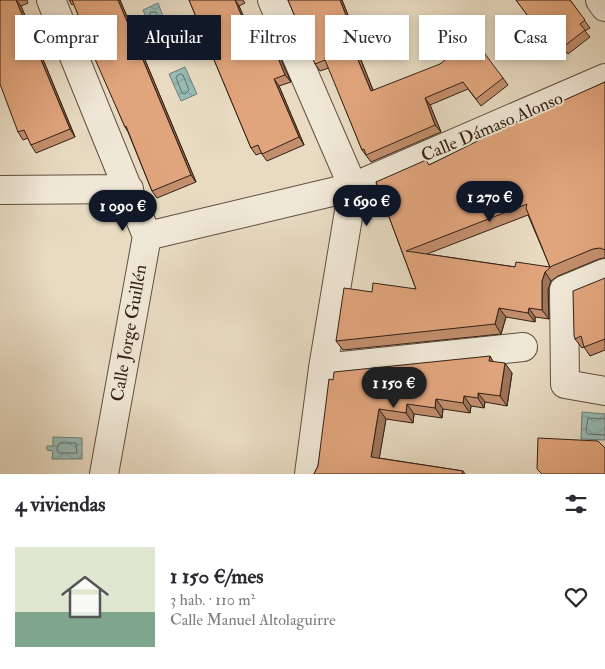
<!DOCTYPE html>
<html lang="es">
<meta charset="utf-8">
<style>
:root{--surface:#fff;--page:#f7f7f7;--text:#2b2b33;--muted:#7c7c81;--accent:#111827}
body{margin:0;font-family:"IM FELL Double Pica",serif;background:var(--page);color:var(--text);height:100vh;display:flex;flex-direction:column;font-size:19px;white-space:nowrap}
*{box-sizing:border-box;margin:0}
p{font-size:16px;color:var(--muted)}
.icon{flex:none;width:28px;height:28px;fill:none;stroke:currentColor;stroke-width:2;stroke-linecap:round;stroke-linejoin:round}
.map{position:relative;height:474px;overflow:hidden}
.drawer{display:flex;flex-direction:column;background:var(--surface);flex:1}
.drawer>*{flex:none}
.banner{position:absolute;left:15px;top:15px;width:575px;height:45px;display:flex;gap:10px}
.price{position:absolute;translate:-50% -42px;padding:0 11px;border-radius:18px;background:var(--accent);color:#fff;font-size:16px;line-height:32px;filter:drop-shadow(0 1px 2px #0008)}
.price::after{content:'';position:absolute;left:50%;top:30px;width:15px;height:11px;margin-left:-8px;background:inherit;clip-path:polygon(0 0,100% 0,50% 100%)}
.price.on{background:#222;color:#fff}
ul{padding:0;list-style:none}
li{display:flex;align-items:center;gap:15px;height:125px;padding:0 15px}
li span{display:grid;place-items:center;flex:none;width:140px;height:100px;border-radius:0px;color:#555}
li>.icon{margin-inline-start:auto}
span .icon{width:60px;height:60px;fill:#fffc;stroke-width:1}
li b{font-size:21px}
h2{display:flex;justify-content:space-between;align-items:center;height:60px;padding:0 15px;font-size:21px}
.chip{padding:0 18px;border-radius:0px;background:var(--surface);box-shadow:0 2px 8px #0003;font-size:18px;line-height:45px}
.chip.on{background:var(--accent);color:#fff}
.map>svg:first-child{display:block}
.water{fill:url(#water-waves);stroke:#6f7d77}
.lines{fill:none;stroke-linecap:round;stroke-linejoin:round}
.shore{stroke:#656e66;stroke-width:1}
.minor-casing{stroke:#604f41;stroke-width:30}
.minor{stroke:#f0e8d7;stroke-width:28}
.wall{fill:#c28e6c;stroke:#332016;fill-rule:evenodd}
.shaded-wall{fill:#9e7458;stroke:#332016}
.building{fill:#e1a57d;stroke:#332016;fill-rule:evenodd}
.labels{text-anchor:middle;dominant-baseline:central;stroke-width:4;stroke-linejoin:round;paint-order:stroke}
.street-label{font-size:18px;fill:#332016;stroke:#f0e8d7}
</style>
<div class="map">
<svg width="605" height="474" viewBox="0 0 605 474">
<defs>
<pattern id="water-waves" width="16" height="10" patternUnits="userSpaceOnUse" patternTransform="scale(1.25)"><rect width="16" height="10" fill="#97bbb7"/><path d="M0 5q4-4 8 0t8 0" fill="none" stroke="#83a09d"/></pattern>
</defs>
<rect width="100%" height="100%" fill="#e8dbc2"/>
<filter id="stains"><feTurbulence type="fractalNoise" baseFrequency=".004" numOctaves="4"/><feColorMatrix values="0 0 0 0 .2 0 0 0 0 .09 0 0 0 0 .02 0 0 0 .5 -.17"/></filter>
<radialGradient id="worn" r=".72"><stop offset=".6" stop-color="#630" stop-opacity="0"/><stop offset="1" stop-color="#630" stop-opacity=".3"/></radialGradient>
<path class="water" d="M158,3l11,29 -14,6 -12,-28z
M446,19l10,13 -25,18 -9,-13z
M185,67l12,27 -16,7 -12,-27z
M582,412l23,2v26l-24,-1z
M53,437l29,1v21h-30l1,-8 -6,-1v-4h6z"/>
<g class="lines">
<path class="shore" d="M151,12h5l6,16 -1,2h-4l-7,-16z
M181,74l2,1 6,15 -4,4 -3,-1 -6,-15 1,-2z
M605,419l-17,-1 -2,14 2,2 17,1
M60,443h16l1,10h-18l-2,-4z"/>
<g class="minor-casing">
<path id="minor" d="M51,0l96,236 -43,238
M272,0l81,187 -30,181 -14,106
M600,0l5,7
M0,190l129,-1
M147,236l206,-49 252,-109
M605,273l-41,17 1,94 40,7
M323,368l200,-21"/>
</g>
<use href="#minor" class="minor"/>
</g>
<path class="wall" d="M0,0h27l1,3 -7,3 54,131 -39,16 -5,-8 -3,-7 -5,2 -5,-8z
M69,0h51l76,182 -39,16 -5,-7 -24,-59 -3,-5 -33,-78 -18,-45 -2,1z
M189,0h54l2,3 -6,3 17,39 19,1 16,36 -12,4 25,59 -37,16 -6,-8 -5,2 -5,-7z
M342,0l21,53 -4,2 14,35 130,-12 5,7 -27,21 -13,-17 -38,16 11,27 -70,30 -9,-12 -33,-82 -9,3 -5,-7z
M516,0h54l20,28 -5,3 5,6 -22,17 -5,-6 -7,5z
M605,82v176l-6,1 -41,17 -7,5 -3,9 1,29 -14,-2v5l-29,-5 -5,17 -158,16 -7,-9 36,-49 44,-3 -40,-107 53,-17zM528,215l22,52h-35l-88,-13z
M605,278v72l-15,6 -6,-9 -2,1 -7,-9z
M512,373l-5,33 -22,-4 -1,6 -13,-2 -1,7 -27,-4 -1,9 -28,-4 -1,9 -27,-4 -7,39 84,13 2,3h-151l4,-8 15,-86z"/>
<path class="shaded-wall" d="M16,0l5,6 54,131 -5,-8z
M118,0h2l76,182 -5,-7z
M235,0l4,6 20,47 -5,-7z
M340,0h2l21,53 -5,-7z
M270,39l5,7 16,36 -6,-7z
M353,48l6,7 17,43 -5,-7z
M274,79l5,7 25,59 -5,-8z
M425,98l5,7 11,27 -6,-7z
M545,272l6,9 -3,9 1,29 -7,-9v-29z
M499,308l7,9 -5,17 -6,-10z
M529,308l6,9v5l-7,-9z
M490,356l6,10 -7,-5z
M505,363l7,10 -5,33 -7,-10z
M478,393l7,9 -1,6 -6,-10z
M464,396l7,10 -1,7 -7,-10z
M436,399l7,10 -1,9 -7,-10z
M407,404l7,10 -1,9 -7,-10z
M379,409l7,10 -8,47 -7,-9z"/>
<path class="building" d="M0,0h16l54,129 -39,16 -7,-15 -6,2 -18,-48z
M72,0h46l73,175 -39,16 -26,-65 -1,1 -34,-77 1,-1z
M189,0h46l19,46 16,-7 15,36 -11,4 25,58 -37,17 -4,-9 -7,3z
M288,0h52l18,46 -5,2 18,43 69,-27 33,-26 30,40 -27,21 -13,-17 -38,16 10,27 -69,30 -2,-6 -2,1 -37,-90 -10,4z
M516,0h54l15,20 -5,4 5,6 -22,17 -5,-6 -8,5z
M605,82v168l-5,-2 -7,1 -41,17 -7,6 -3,9v29l-13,-2 -1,5 -29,-5 -4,16 -159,17 8,-53 28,4 1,-9 43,6 -40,-107 50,-22 3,5 95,-47zM527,204l-1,4 24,59 -34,-5 -1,5 -109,-16z
M605,278v61l-21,8 -3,-11 -6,3 -1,-4 -1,-44z
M490,356l-1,5 16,2 -5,33 -22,-3v5l-14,-2 -1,7 -27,-4 -1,9 -28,-4 -1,9 -27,-4 -8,48 92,14 -1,3h-148l4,-8 11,-87 4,1 1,-8z
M538,438l60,3 7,7v26h-63l-5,-5z"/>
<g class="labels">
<g class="street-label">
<text transform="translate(492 127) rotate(-23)">Calle Dámaso Alonso</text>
<text transform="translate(129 333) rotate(-80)">Calle Jorge Guillén</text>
</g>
</g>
<rect width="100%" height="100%" filter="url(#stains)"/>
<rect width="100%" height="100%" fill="url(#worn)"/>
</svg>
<b class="price" style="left:490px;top:223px">1 270 €</b>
<b class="price" style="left:367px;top:227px">1 690 €</b>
<b class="price" style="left:123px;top:232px">1 090 €</b>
<b class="price on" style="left:394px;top:409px">1 150 €</b>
<div class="banner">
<a class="chip">Comprar</a>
<a class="chip on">Alquilar</a>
<a class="chip">Filtros</a>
<a class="chip">Nuevo</a>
<a class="chip">Piso</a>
<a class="chip">Casa</a>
</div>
</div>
<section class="drawer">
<h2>4 viviendas<svg class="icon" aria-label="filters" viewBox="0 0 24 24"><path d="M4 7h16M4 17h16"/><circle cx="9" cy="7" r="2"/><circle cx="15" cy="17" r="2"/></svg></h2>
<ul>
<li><span style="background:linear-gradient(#dfe7d0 65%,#7fa58c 0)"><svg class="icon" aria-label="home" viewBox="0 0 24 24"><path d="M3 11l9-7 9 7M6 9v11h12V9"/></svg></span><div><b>1 150 €/mes</b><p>3 hab. · 110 m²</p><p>Calle Manuel Altolaguirre</p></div><svg class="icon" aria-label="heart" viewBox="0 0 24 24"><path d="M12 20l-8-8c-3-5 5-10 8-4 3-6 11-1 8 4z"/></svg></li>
</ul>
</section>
